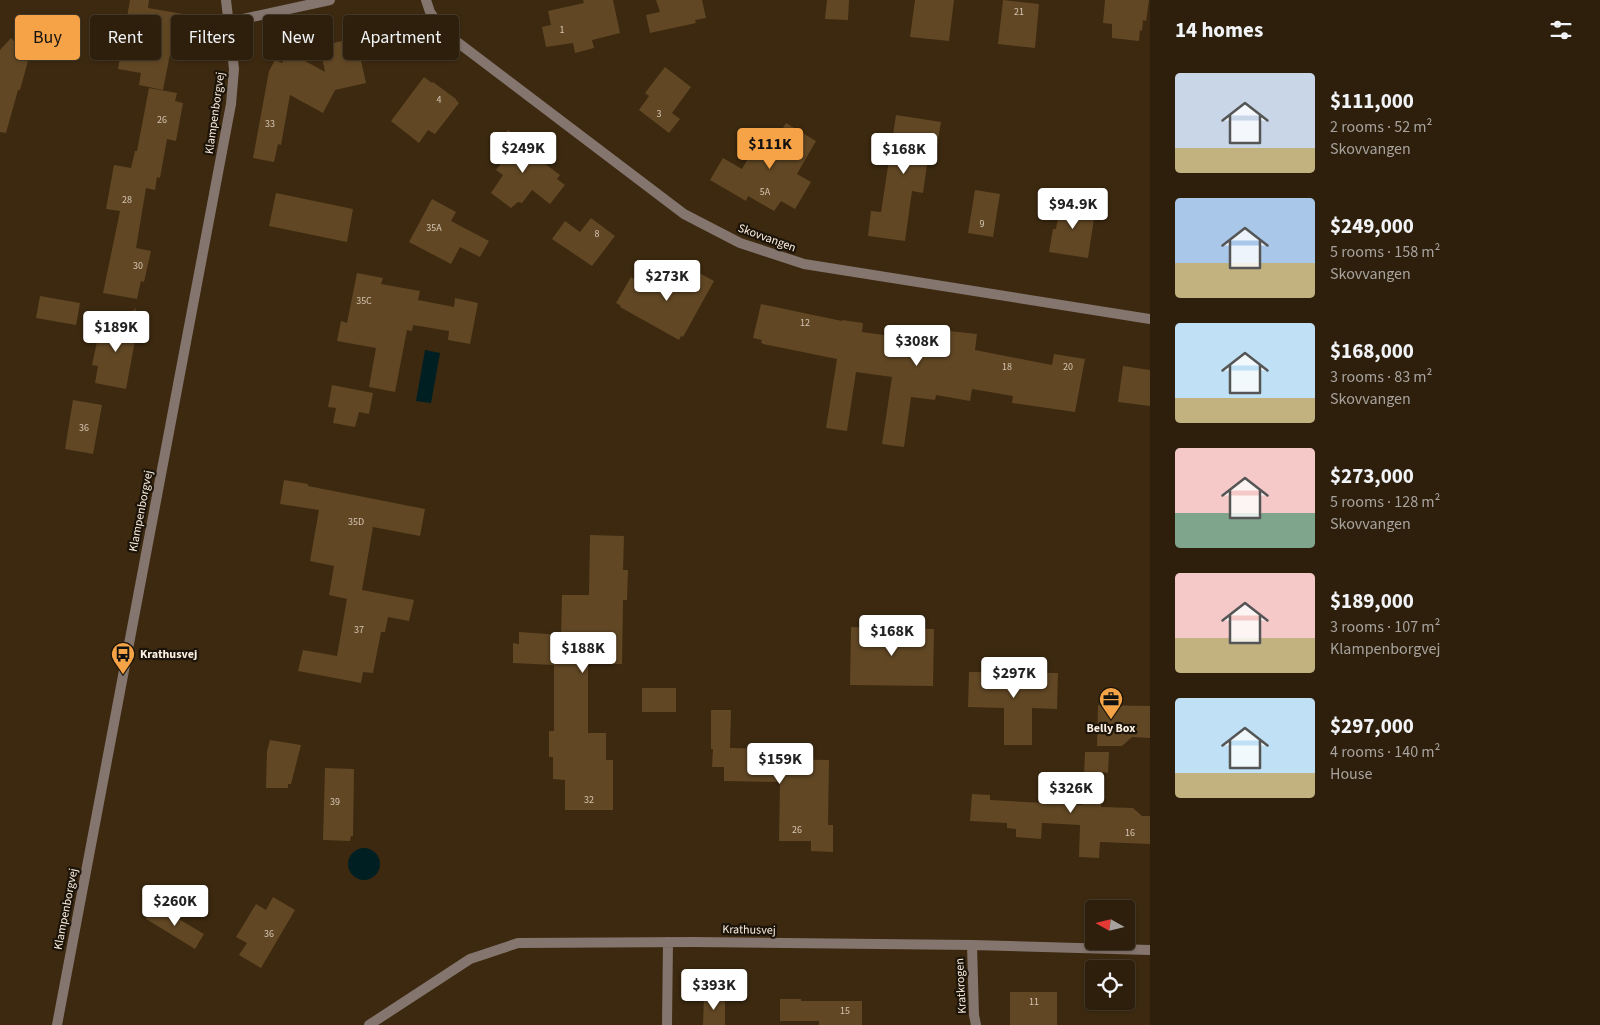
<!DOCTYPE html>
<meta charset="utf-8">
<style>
:root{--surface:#2d1f0c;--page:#392c1a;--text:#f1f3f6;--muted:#a7a29d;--line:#483d2d;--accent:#f5a346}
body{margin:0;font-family:"Source Sans 3",sans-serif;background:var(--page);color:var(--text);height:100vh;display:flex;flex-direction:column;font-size:19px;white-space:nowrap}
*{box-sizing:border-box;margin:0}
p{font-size:16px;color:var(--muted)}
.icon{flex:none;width:28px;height:28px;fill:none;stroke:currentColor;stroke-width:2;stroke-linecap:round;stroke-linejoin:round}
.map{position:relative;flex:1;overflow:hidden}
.side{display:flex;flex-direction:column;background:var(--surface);width:450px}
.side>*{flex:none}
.top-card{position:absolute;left:15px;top:15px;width:475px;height:45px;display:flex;gap:10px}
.needle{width:32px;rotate:278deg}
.fabs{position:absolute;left:1085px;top:900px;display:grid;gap:10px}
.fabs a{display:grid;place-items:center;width:50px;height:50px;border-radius:5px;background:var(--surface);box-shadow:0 1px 4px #0004,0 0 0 1px var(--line);font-size:25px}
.price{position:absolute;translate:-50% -42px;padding:0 11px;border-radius:5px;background:#fff;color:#222;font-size:16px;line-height:32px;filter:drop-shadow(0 1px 2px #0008)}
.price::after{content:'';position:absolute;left:50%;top:30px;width:15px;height:11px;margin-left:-8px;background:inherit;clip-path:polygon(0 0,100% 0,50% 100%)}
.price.on{background:var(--accent);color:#111}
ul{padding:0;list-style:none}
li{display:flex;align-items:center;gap:15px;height:125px;padding:0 25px}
li span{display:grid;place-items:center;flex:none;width:140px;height:100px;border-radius:5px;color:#555}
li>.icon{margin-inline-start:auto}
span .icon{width:60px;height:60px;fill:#fffc;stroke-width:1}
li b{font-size:21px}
h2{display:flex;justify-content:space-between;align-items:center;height:60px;padding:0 25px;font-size:21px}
.pill{padding:0 18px;border-radius:5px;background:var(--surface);box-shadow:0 1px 4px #0004,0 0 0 1px var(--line);font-size:18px;line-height:45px}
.pill.on{background:var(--accent);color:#111}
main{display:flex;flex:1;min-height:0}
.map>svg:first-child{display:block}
.water{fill:#001f22}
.building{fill:#614724}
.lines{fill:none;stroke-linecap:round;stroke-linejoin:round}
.minor{stroke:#84756e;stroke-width:10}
.tertiary{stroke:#84756e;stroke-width:10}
.labels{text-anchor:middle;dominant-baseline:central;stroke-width:4.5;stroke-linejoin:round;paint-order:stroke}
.number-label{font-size:10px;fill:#d5c5b2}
.street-label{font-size:12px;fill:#fcefe1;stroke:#1c1409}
.poi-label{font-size:12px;font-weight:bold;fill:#fcefe1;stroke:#1c1409;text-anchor:start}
</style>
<main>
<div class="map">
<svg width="1150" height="1025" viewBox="0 0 1150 1025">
<rect width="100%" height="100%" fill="#3c2910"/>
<path class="water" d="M425,350l15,3 -9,50 -15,-2z
M348 864a16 16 0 1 1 32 0a16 16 0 1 1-32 0Z"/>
<path class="building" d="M130,0h19l-1,8 35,6 -8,41 -5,-1 -7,36 -24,-5 2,-12 -23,-4z
M583,0h30l7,33 -28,7 2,8 -19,5 -2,-10 -27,4 -4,-20 9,-2 -3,-14 36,-8z
M656,0h46l4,18 -11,2 1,3 -46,10 -4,-18 14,-3z
M827,0h22l-1,20 -23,-1z
M915,0h39l-5,41 -39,-4z
M1003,0l36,4 -4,44 -37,-4z
M1105,0h44l-3,21 -3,-1 -1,11 -2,-1 -1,11 -27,-3v-14l-9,-1z
M11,38l9,9 11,3 -11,40h-2l-12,43 -6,-1v-82z
M356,38l10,45 -31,7 -12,23 -33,-18 -9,50 -3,-1 -4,18 -21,-4 16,-87 6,-11 7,3 7,-11 36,20 -5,-26z
M665,67l26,20 -19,26 8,6 -11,14 -30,-23 10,-14 -4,-3z
M424,77l8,6 1,-1 23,17v1l3,3 -24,31 -7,-4 -9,13 -28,-22z
M149,88l28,5 -2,8 8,2 -7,38 -9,-2 -7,39 -3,-1 -2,13 -9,-2 -10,60 15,3 -7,31 -3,-1 -4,18 -34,-6 17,-82 -14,-2 8,-44 17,3 4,-17h2z
M896,115l45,7 -5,29 -7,-1 -6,43 -11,-2 -7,50 -37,-5 3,-25 10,1z
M786,123l30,18 -19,33 14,8 -16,27 -14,-8 -7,10 -26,-15 -2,5 -36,-21 13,-22 19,11 22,-39 13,8z
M508,130l15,11 -3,4 40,30 -3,4 8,6 -15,19 -18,-14 -10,13 -4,-1 -7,6 -20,-15 12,-18 -7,-5 7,-9 -12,-9z
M975,190l25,4 -7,43 -25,-4z
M276,193l77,16 -6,33 -78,-16z
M432,199l24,13 -5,9 38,20 -9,16 -20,-10 -9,17 -42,-22z
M1061,200l35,6 -8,52 -39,-6 4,-23h3z
M591,218l24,18 -23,30 -40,-27 13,-18 15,11z
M688,267l26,14 -31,56 -2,-1 -2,4 -59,-33 1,-1 -5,-3 15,-26 5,3 2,-3 27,15 3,-6 7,3z
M357,273l26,5 -2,6 39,7 -2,9 36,7 1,-9 23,5 -8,41 -22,-4 1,-9 -36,-6 -1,6 -5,-1 -12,62 -26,-5 7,-39 -39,-7 4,-20 6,2z
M40,296l40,7 -4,22 -40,-7z
M761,304l81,17v-1l21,3 -1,9 36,5 2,-9 49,7v-4l28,3 -2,16 77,15 2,-11 31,5 -10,53 -63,-9 1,-7 -41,-7 -2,12 -34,-6 -1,5 -24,-3 -7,50 -22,-3 10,-67 -36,-5 -9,59 -21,-3 11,-69 -74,-15 -2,-2 1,-2 -9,-2z
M136,308l-4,21 5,1 -11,59 -31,-6 3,-17 -6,-1 6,-28z
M1123,366l27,4v36l-32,-4z
M332,385l41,8 -4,21 -10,-2 -4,15 -22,-4 3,-15 -8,-1z
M73,400l29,5 -9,49 -28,-5z
M284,480l24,4v2l117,23 -5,27 -47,-9 -11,63 52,10 -5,21 -21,-4 -3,15h-4l-8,41 -10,-1 -2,11 -63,-12 5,-21 34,6 10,-57 -18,-4 5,-29 -24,-5 9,-51 -39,-6z
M590,535l34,1 -1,34h5l-1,30h-4l-1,64h-34v69h18v27h7v50h-48v-30l-12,-1v-22h-4v-26h5v-66l-41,-2v-20l6,1v-12l42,3 1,-40h27z
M851,627l83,2 -1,57 -83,-1z
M969,672l89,1 -1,36 -25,-1v37h-28v-37l-36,-1z
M642,688h34v24h-34z
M1098,705l52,1v32l-18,-1 -10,9h-25z
M711,710h20l-1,38 39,1v10l60,1 -1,65h5v27l-22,-1v-10h-32l1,-59 -56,-1v-14h-12l1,-18h-2z
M270,740l31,5 -10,39h-3v4h-22l1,-37z
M1085,752h24l-1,21 -5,-1 -2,35 32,1 9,8h8v28l-50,-2 -1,16 -20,-1 1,-32 -38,-2 -1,16 -25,-2v-8l-9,-1v-5l-37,-2 2,-27 18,1v5l92,5v-29h2z
M325,768l29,1 -1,67h-2l-1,5 -27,-1z
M273,897l22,13 -34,58 -22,-13 8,-12 -11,-6 20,-33 10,6z
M155,905l49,29 -9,15 -49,-30z
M1010,992h47v33h-47z
M704,997l21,1v27h-22z
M780,999h21v2h61v24h-43v-4h-39z"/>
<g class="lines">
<path class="minor" d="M426,0l4,12 14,20 240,182 56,29 64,21 346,55
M972,945l2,70 2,10
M369,1025l101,-66 48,-16 176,-1 278,3 178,5
M667,1025l1,-83"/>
<path class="tertiary" d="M229,22l101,-22
M57,1025l174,-921 3,-35 -8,-69"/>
</g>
<defs>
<g id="bus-pin" transform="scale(1.25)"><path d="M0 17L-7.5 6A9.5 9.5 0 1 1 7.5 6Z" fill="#f5a346" stroke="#1c1409"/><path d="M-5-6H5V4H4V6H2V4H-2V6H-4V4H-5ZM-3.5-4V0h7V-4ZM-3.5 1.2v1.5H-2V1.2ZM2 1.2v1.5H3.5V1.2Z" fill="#111"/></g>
<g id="office-pin" transform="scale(1.25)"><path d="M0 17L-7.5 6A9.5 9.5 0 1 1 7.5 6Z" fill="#f5a346" stroke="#1c1409"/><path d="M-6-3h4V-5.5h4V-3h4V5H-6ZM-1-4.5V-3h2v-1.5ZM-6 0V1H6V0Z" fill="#111"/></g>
</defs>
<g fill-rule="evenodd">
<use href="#bus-pin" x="123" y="654"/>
<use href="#office-pin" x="1111" y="699"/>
</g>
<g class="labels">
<g class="number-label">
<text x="1019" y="12">21</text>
<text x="562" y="30">1</text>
<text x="439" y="100">4</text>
<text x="659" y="114">3</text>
<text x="162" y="120">26</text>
<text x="270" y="124">33</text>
<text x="765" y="192">5A</text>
<text x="127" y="200">28</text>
<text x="982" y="224">9</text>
<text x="434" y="228">35A</text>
<text x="597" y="234">8</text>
<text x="138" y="266">30</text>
<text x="364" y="301">35C</text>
<text x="805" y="323">12</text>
<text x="1007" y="367">18</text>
<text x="1068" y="367">20</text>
<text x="84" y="428">36</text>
<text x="356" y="522">35D</text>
<text x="359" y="630">37</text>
<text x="589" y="800">32</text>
<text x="335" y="802">39</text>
<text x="797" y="830">26</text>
<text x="1130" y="833">16</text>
<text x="269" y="934">36</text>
<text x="1034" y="1002">11</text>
<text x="845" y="1011">15</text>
</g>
<g class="street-label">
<text transform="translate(215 113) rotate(-82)">Klampenborgvej</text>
<text transform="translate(767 238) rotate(20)">Skovvangen</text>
<text transform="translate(141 511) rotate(-79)">Klampenborgvej</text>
<text transform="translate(66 909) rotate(-79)">Klampenborgvej</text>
<text transform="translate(749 930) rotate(1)">Krathusvej</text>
<text transform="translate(961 986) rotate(-93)">Kratkrogen</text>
</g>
<g class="poi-label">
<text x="140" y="654">Krathusvej</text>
<text x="1111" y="728" text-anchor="middle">Belly Box</text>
</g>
</g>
</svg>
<div class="fabs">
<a><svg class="needle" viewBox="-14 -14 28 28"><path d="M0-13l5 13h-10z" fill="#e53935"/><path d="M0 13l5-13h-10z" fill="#a7a29d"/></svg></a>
<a><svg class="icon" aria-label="locate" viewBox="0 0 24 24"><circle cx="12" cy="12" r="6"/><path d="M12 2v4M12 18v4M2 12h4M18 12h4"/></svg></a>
</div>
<b class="price on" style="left:770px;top:170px">$111K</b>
<b class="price" style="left:523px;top:174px">$249K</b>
<b class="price" style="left:904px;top:175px">$168K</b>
<b class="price" style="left:1073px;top:230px">$94.9K</b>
<b class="price" style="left:667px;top:302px">$273K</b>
<b class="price" style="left:116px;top:353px">$189K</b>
<b class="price" style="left:917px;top:367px">$308K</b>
<b class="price" style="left:892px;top:657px">$168K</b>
<b class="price" style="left:583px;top:674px">$188K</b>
<b class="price" style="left:1014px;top:699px">$297K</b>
<b class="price" style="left:780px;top:785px">$159K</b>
<b class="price" style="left:1071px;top:814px">$326K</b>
<b class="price" style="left:175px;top:927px">$260K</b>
<b class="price" style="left:714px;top:1011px">$393K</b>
<div class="top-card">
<a class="pill on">Buy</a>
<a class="pill">Rent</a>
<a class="pill">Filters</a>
<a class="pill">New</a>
<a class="pill">Apartment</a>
</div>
</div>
<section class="side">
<h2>14 homes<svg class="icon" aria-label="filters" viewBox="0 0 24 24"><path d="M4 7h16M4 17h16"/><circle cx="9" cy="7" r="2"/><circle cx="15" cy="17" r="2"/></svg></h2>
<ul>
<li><span style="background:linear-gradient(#c9d6e8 75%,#c2b280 0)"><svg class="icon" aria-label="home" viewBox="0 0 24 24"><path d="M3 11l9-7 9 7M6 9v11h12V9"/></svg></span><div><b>$111,000</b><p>2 rooms · 52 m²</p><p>Skovvangen</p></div></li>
<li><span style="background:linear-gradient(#a9c7e8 65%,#c2b280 0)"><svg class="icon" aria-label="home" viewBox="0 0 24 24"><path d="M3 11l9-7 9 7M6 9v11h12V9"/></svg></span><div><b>$249,000</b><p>5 rooms · 158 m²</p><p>Skovvangen</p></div></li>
<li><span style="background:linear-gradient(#bfe0f5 75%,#c2b280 0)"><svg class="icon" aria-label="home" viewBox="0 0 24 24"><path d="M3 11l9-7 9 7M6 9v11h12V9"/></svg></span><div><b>$168,000</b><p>3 rooms · 83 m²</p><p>Skovvangen</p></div></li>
<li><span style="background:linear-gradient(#f6c9c9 65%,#7fa58c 0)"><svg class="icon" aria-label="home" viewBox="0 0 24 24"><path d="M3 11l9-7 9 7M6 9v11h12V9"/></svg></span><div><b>$273,000</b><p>5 rooms · 128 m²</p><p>Skovvangen</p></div></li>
<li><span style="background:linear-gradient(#f6c9c9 65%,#c2b280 0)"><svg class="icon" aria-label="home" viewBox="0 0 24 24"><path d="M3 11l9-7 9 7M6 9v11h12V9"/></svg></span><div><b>$189,000</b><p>3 rooms · 107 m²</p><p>Klampenborgvej</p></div></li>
<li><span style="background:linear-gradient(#bfe0f5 75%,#c2b280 0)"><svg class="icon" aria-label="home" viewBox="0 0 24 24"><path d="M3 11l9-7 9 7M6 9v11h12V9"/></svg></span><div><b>$297,000</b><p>4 rooms · 140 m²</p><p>House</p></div></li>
</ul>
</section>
</main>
